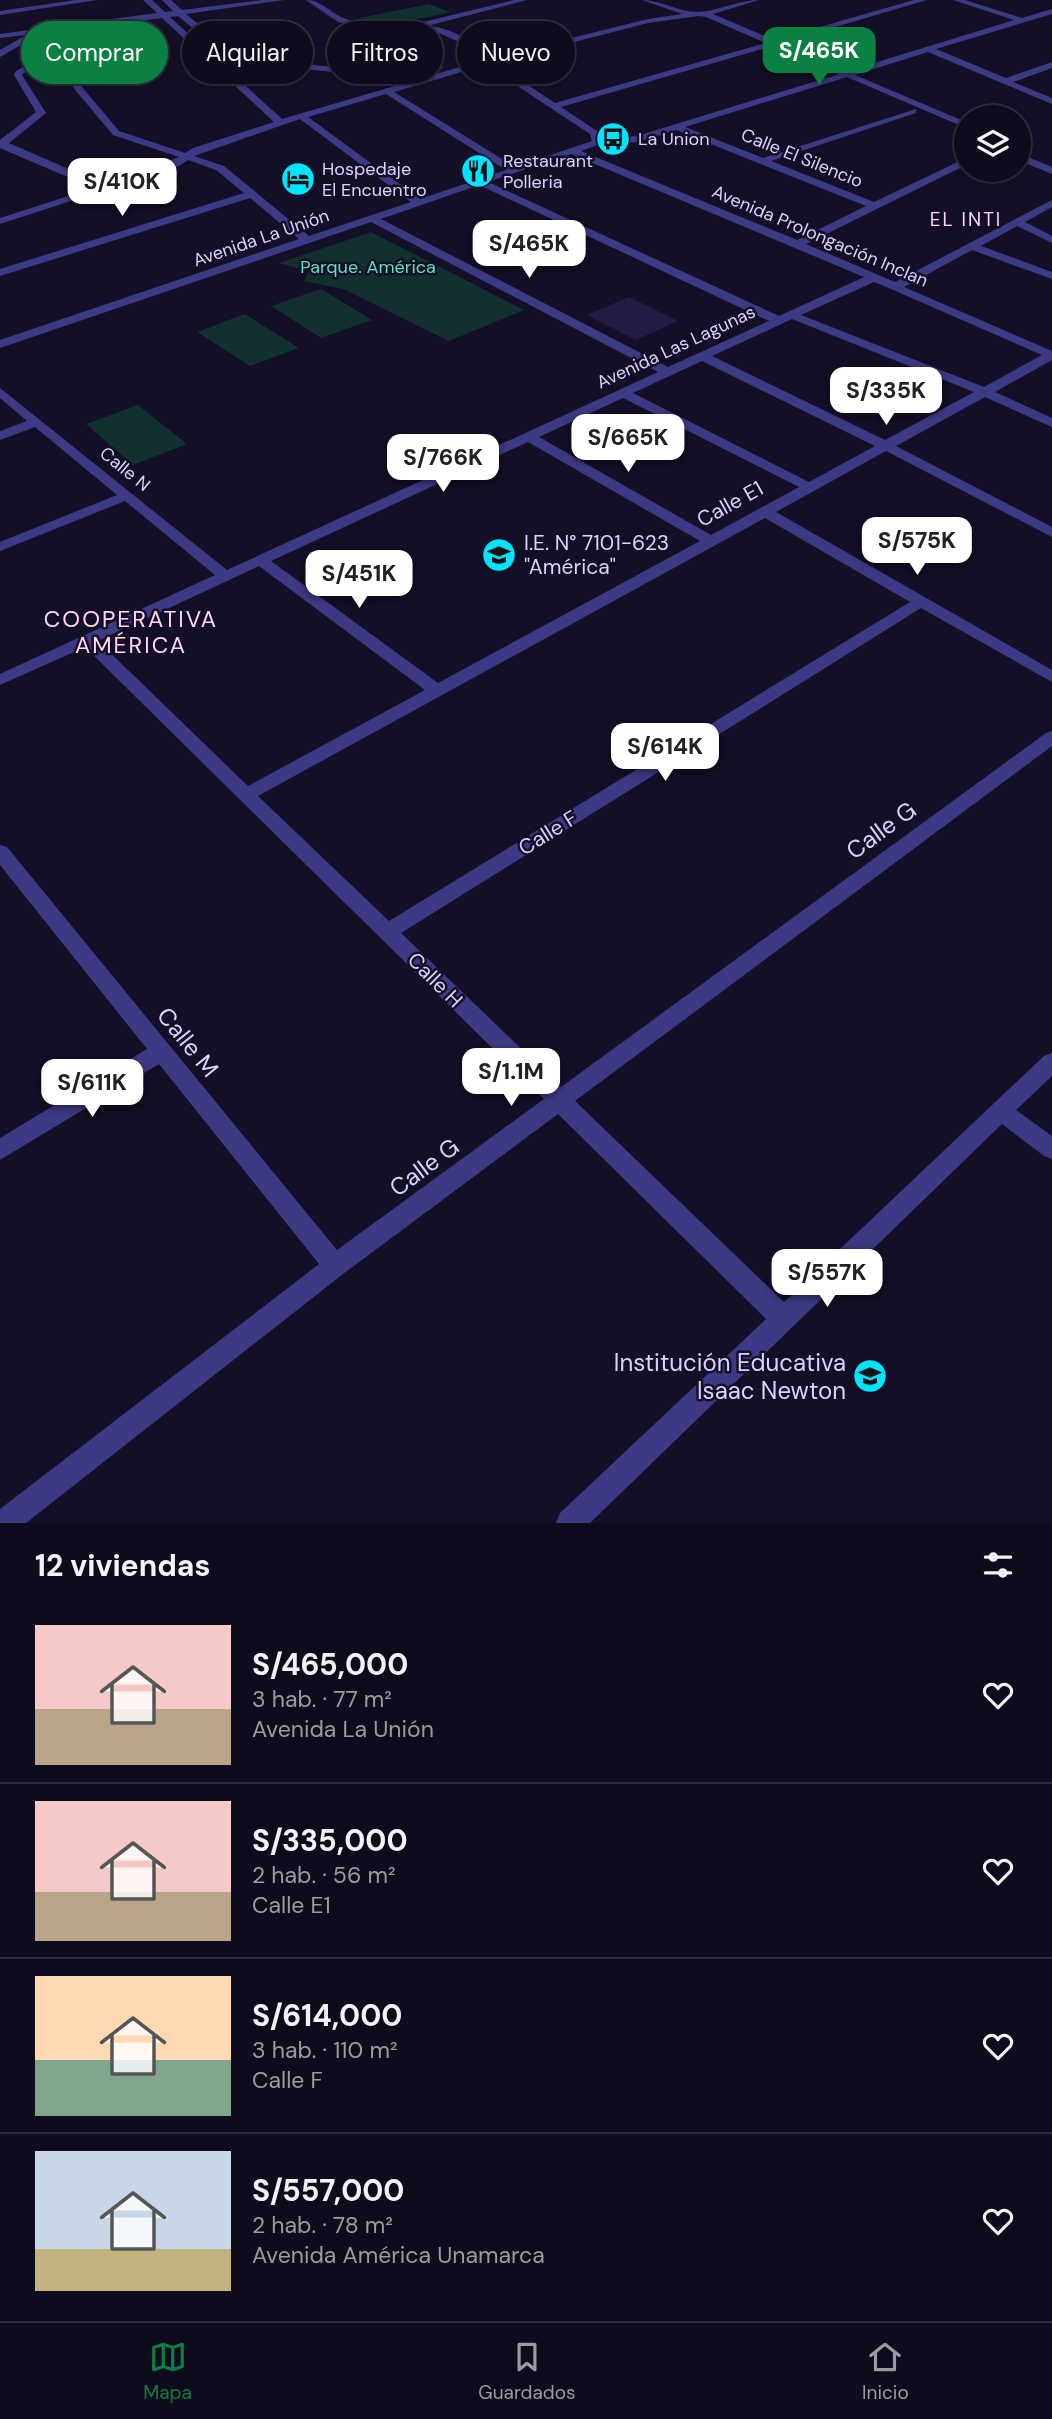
<!DOCTYPE html>
<html lang="es">
<meta charset="utf-8">
<style>
:root{--surface:#0e0b1c;--page:#171425;--text:#f1f3f6;--muted:#9b9ba3;--line:#2e2b3b;--accent:#0b8043}
body{margin:0;font-family:"DM Sans",sans-serif;background:var(--page);color:var(--text);height:100vh;display:flex;flex-direction:column;font-size:26px;white-space:nowrap}
*{box-sizing:border-box;margin:0}
p{font-size:23px;color:var(--muted)}
.icon{flex:none;width:38px;height:38px;fill:none;stroke:currentColor;stroke-width:2;stroke-linecap:round;stroke-linejoin:round}
.map{position:relative;height:1523px;overflow:hidden}
.drawer{display:flex;flex-direction:column;background:var(--surface);flex:1}
.drawer>*{flex:none}
.top-card{position:absolute;left:21px;top:21px;width:700px;height:63px;display:flex;gap:14px}
.tools{position:absolute;left:954px;top:105px;display:grid;gap:14px}
.tools a{display:grid;place-items:center;width:77px;height:77px;border-radius:50%;background:var(--surface);box-shadow:0 4px 10px #0003,0 0 0 2px var(--line);font-size:35px}
.price{position:absolute;translate:-50% -60px;padding:0 16px;border-radius:14px;background:#fff;color:#222;font-size:23px;line-height:46px;filter:drop-shadow(0 2px 4px #0008)}
.price::after{content:'';position:absolute;left:50%;top:42px;width:21px;height:16px;margin-left:-10px;background:inherit;clip-path:polygon(0 0,100% 0,50% 100%)}
.price.active{background:var(--accent);color:#fff}
ul{padding:0;list-style:none}
li{display:flex;align-items:center;gap:21px;height:175px;padding:0 35px}
li+li{border-top:2px solid var(--line)}
li span{display:grid;place-items:center;flex:none;width:196px;height:140px;border-radius:0px;color:#555}
li>.icon{margin-inline-start:auto}
span .icon{width:84px;height:84px;fill:#fffc;stroke-width:1}
li b{font-size:30px}
h2{display:flex;justify-content:space-between;align-items:center;height:84px;padding:0 35px;font-size:30px}
.tag{padding:0 24px;border-radius:32px;background:var(--surface);box-shadow:0 4px 10px #0003,0 0 0 2px var(--line);font-size:24px;line-height:63px}
.tag.active{background:var(--accent);color:#fff}
.menu{display:flex;justify-content:space-around;align-items:center;height:98px;border-top:2px solid var(--line);background:var(--surface);font-size:19px;color:var(--muted)}
.menu a{display:grid;justify-items:center;gap:4px}
.menu .active{color:var(--accent)}
.map>svg:first-child{display:block}
.green{fill:#12302f}
.building{fill:#241b47}
.lines{fill:none;stroke-linecap:round;stroke-linejoin:round}
.minor{fill:#3d3a85;fill-rule:evenodd}
.labels{text-anchor:middle;dominant-baseline:central;stroke-width:5;stroke-linejoin:round;paint-order:stroke}
.far-poi-label{font-size:18px;fill:#d9d4ff;stroke:#130f26;text-anchor:start}
.far-street-label{font-size:18px;fill:#d9d4ff;stroke:#130f26}
.far-park-label{font-size:18px;fill:#5fe0c0;stroke:#130f26}
.far-neighbourhood-label{font-size:19px;letter-spacing:2px;fill:#ffd6f0;stroke:#130f26}
.street-label{font-size:21px;fill:#d9d4ff;stroke:#130f26}
.poi-label{font-size:21px;fill:#d9d4ff;stroke:#130f26;text-anchor:start}
.neighbourhood-label{font-size:23px;letter-spacing:2px;fill:#ffd6f0;stroke:#130f26}
.near-street-label{font-size:24px;fill:#d9d4ff;stroke:#130f26}
.near-poi-label{font-size:24px;fill:#d9d4ff;stroke:#130f26;text-anchor:end}
</style>
<div class="map">
<svg width="1052" height="1523" viewBox="0 0 1052 1523">
<rect width="100%" height="100%" fill="#130f26"/>
<path class="green" d="M429,4l21,8c-32,8 -58,12 -91,6z
M371,232l153,78 -75,31 -106,-52 -39,-8 5,-10 -30,-8z
M321,289l51,31 -51,18 -50,-32z
M245,314l54,34 -49,18 -53,-34z
M138,405l49,39 -54,21 -47,-41z"/>
<path class="building" d="M629,297l49,24 -42,19 -49,-25z"/>
<g class="lines">
<path class="minor" d="M76,0h21l-97,15v-4z
M143,0h9l13,12 8,-1 -11,-11h9l11,10 80,-10h22l-98,14c66,59 170,58 253,50l4,3 -4,3c-86,7 -194,7 -261,-54l-8,1 112,102 205,-60 -23,-15 -30,-13 -62,-3 -34,-6 -32,-22c16,0 25,14 40,19 23,7 49,6 72,7l1,-3 95,-23h13l-100,26c25,1 48,18 68,31l153,-38 34,-5 -40,-14c19,0 36,12 56,12 21,-1 40,-12 61,-12l-46,14 61,26 140,-40h13l-146,43 67,28 166,-51 -61,-20h12l57,18 30,-9v5l-116,35 70,29 46,-16v6l-39,14 39,16v6l-124,-52 -73,23 111,47v6l-119,-51 -162,50 78,31 153,-49v4l-145,48 103,41 92,-44v7l-160,79 89,38 157,-82v7l-27,15 27,14v7l-35,-17 -36,20 71,26v7l-80,-29 -68,37 148,64v9l-57,32 57,26v9l-67,-30 -89,49 156,81v10l-166,-86 -110,61 276,158v12l-131,-74 -520,325 160,154 485,-354 6,-2v15l-477,355 209,201 260,-246 8,-3v23l-36,34 36,26v23l-8,-3 -42,-32 -412,399h-34l4,-10 206,-194 -208,-205 -215,160 -317,249h-26v-14l319,-245 -160,-200 -159,96v-22l147,-89 -147,-184v-20l7,2 330,403 207,-151 -459,-452 -85,38v-11l215,-99 -90,-74 -125,50v-9l117,-47 -82,-68 -35,13v-9l27,-10 -27,-23v-10l227,182 431,-198 -287,-150 -371,126v-8l299,-101 -49,-41 -250,78v-7l244,-76 -28,-23 -28,-10 -9,6 -179,58v-6l93,-30 -93,-40v-8l36,-28 -22,-37 2,-4 35,-20 93,-26v4l-85,26 23,32 37,44 66,22 8,-5 81,-26 -112,-104 -129,16v4l-33,19v-7l26,-15 -26,3v-4l157,-21zM698,16l8,1 60,26 -211,60 -33,-22 -22,-20 148,-38zM773,46l66,28 -202,62 -36,3 -4,-8 -36,-24zM53,57l23,34 37,44 66,22 -76,27 -94,-41 37,-30 -24,-38 2,-2zM492,63l24,22 74,49 2,7 -77,26 -121,-75zM386,94l120,76 -86,29 -112,-82zM300,119l111,83 -102,34 -85,-70 -30,-10zM676,130l190,76 -69,34 -216,-89 17,-6 40,-3zM571,154l293,123 -85,39 -291,-134zM479,185l290,136 -101,46 -287,-148zM874,282l17,7 151,66 -58,32 -183,-72zM792,319l182,73 -89,48 -173,-84zM702,361l173,85 -66,36 -176,-89zM623,398l176,89 -88,48 -172,-98zM528,442l172,99 -262,142 -167,-122zM765,518l145,84 -521,319 -131,-125zM259,566l166,124 -177,96 -150,-145z
M1018,153l34,14v7l-34,-14z"/>
</g>
<defs>
<g id="bus-disc" transform="scale(1.75)"><circle r="9.5" fill="#00e5ff" stroke="#130f26"/><path d="M-5-6H5V4H4V6H2V4H-2V6H-4V4H-5ZM-3.5-4V0h7V-4ZM-3.5 1.2v1.5H-2V1.2ZM2 1.2v1.5H3.5V1.2Z" fill="#111"/></g>
<g id="restaurant-disc" transform="scale(1.75)"><circle r="9.5" fill="#00e5ff" stroke="#130f26"/><path d="M-5-6h1v4h1v-4h1v4h1v-4h1v5L-1.5 .5V6h-2V.5L-5-1ZM5-6V6H3V1.5H1.5Q1.5-4 5-6Z" fill="#111"/></g>
<g id="hotel-disc" transform="scale(1.75)"><circle r="9.5" fill="#00e5ff" stroke="#130f26"/><path d="M-6-4.5h1.5V1H6V5H4.5V3h-9V5H-6ZM-4 0a1.8 1.8 0 1 1 3.6 0ZM.5 0V-2.5h3Q6-2.5 6 0Z" fill="#111"/></g>
<g id="school-disc" transform="scale(1.75)"><circle r="9.5" fill="#00e5ff" stroke="#130f26"/><path d="M0-5L7-2L0 1L-7-2ZM-4 1L0 2.5L4 1V4Q0 6-4 4Z" fill="#111"/></g>
</defs>
<g fill-rule="evenodd">
<use href="#bus-disc" x="613" y="139"/>
<use href="#restaurant-disc" x="478" y="171"/>
<use href="#hotel-disc" x="298" y="179"/>
<use href="#school-disc" x="499" y="555"/>
<use href="#school-disc" x="870" y="1376"/>
</g>
<g class="labels">
<g class="far-poi-label">
<text x="638" y="139">La Union</text>
<text x="503" y="161">Restaurant<tspan x="503" dy="21">Polleria</tspan></text>
<text x="322" y="169">Hospedaje<tspan x="322" dy="21">El Encuentro</tspan></text>
</g>
<g class="far-street-label">
<text transform="translate(802 158) rotate(22)">Calle El Silencio</text>
<text transform="translate(820 236) rotate(23)">Avenida Prolongación Inclan</text>
<text transform="translate(261 238) rotate(-19)">Avenida La Unión</text>
<text transform="translate(676 347) rotate(-25)">Avenida Las Lagunas</text>
<text transform="translate(125 469) rotate(39)">Calle N</text>
</g>
<g class="far-park-label">
<text x="368" y="267">Parque. América</text>
</g>
<g class="far-neighbourhood-label">
<text x="966" y="219">EL INTI</text>
</g>
<g class="street-label">
<text transform="translate(730 504) rotate(-29)">Calle E1</text>
<text transform="translate(548 833) rotate(-32)">Calle F</text>
<text transform="translate(435 980) rotate(45)">Calle H</text>
</g>
<g class="poi-label">
<text x="524" y="543">I.E. N° 7101-623<tspan x="524" dy="24">"América"</tspan></text>
</g>
<g class="neighbourhood-label">
<text x="131" y="619">COOPERATIVA<tspan x="131" dy="26">AMÉRICA</tspan></text>
</g>
<g class="near-street-label">
<text transform="translate(881 830) rotate(-36)">Calle G</text>
<text transform="translate(188 1042) rotate(51)">Calle M</text>
<text transform="translate(424 1167) rotate(-37)">Calle G</text>
</g>
<g class="near-poi-label">
<text x="846" y="1362">Institución Educativa<tspan x="846" dy="28">Isaac Newton</tspan></text>
</g>
</g>
</svg>
<div class="tools">
<a><svg class="icon" aria-label="layers" viewBox="0 0 24 24"><path d="M12 4l9 5-9 5-9-5zM3 14l9 5 9-5"/></svg></a>
</div>
<b class="price active" style="left:819px;top:87px">S/465K</b>
<b class="price" style="left:122px;top:218px">S/410K</b>
<b class="price" style="left:529px;top:280px">S/465K</b>
<b class="price" style="left:886px;top:427px">S/335K</b>
<b class="price" style="left:628px;top:474px">S/665K</b>
<b class="price" style="left:443px;top:494px">S/766K</b>
<b class="price" style="left:917px;top:577px">S/575K</b>
<b class="price" style="left:359px;top:610px">S/451K</b>
<b class="price" style="left:665px;top:783px">S/614K</b>
<b class="price" style="left:511px;top:1108px">S/1.1M</b>
<b class="price" style="left:92px;top:1119px">S/611K</b>
<b class="price" style="left:827px;top:1309px">S/557K</b>
<div class="top-card">
<a class="tag active">Comprar</a>
<a class="tag">Alquilar</a>
<a class="tag">Filtros</a>
<a class="tag">Nuevo</a>
</div>
</div>
<section class="drawer">
<h2>12 viviendas<svg class="icon" aria-label="filters" viewBox="0 0 24 24"><path d="M4 7h16M4 17h16"/><circle cx="9" cy="7" r="2"/><circle cx="15" cy="17" r="2"/></svg></h2>
<ul>
<li><span style="background:linear-gradient(#f6c9c9 60%,#b9a48a 0)"><svg class="icon" aria-label="home" viewBox="0 0 24 24"><path d="M3 11l9-7 9 7M6 9v11h12V9"/></svg></span><div><b>S/465,000</b><p>3 hab. · 77 m²</p><p>Avenida La Unión</p></div><svg class="icon" aria-label="heart" viewBox="0 0 24 24"><path d="M12 20l-8-8c-3-5 5-10 8-4 3-6 11-1 8 4z"/></svg></li>
<li><span style="background:linear-gradient(#f6c9c9 65%,#b9a48a 0)"><svg class="icon" aria-label="home" viewBox="0 0 24 24"><path d="M3 11l9-7 9 7M6 9v11h12V9"/></svg></span><div><b>S/335,000</b><p>2 hab. · 56 m²</p><p>Calle E1</p></div><svg class="icon" aria-label="heart" viewBox="0 0 24 24"><path d="M12 20l-8-8c-3-5 5-10 8-4 3-6 11-1 8 4z"/></svg></li>
<li><span style="background:linear-gradient(#ffd9b3 60%,#7fa58c 0)"><svg class="icon" aria-label="home" viewBox="0 0 24 24"><path d="M3 11l9-7 9 7M6 9v11h12V9"/></svg></span><div><b>S/614,000</b><p>3 hab. · 110 m²</p><p>Calle F</p></div><svg class="icon" aria-label="heart" viewBox="0 0 24 24"><path d="M12 20l-8-8c-3-5 5-10 8-4 3-6 11-1 8 4z"/></svg></li>
<li><span style="background:linear-gradient(#c9d6e8 70%,#c2b280 0)"><svg class="icon" aria-label="home" viewBox="0 0 24 24"><path d="M3 11l9-7 9 7M6 9v11h12V9"/></svg></span><div><b>S/557,000</b><p>2 hab. · 78 m²</p><p>Avenida América Unamarca</p></div><svg class="icon" aria-label="heart" viewBox="0 0 24 24"><path d="M12 20l-8-8c-3-5 5-10 8-4 3-6 11-1 8 4z"/></svg></li>
</ul>
</section>
<nav class="menu">
<a class="active"><svg class="icon" aria-label="map" viewBox="0 0 24 24"><path d="M3 6l6-2 6 2 6-2v14l-6 2-6-2-6 2zM9 4v14M15 6v14"/></svg>Mapa</a>
<a><svg class="icon" aria-label="saved" viewBox="0 0 24 24"><path d="M7 4h10v16l-5-4-5 4z"/></svg>Guardados</a>
<a><svg class="icon" aria-label="home" viewBox="0 0 24 24"><path d="M3 11l9-7 9 7M6 9v11h12V9"/></svg>Inicio</a>
</nav>
